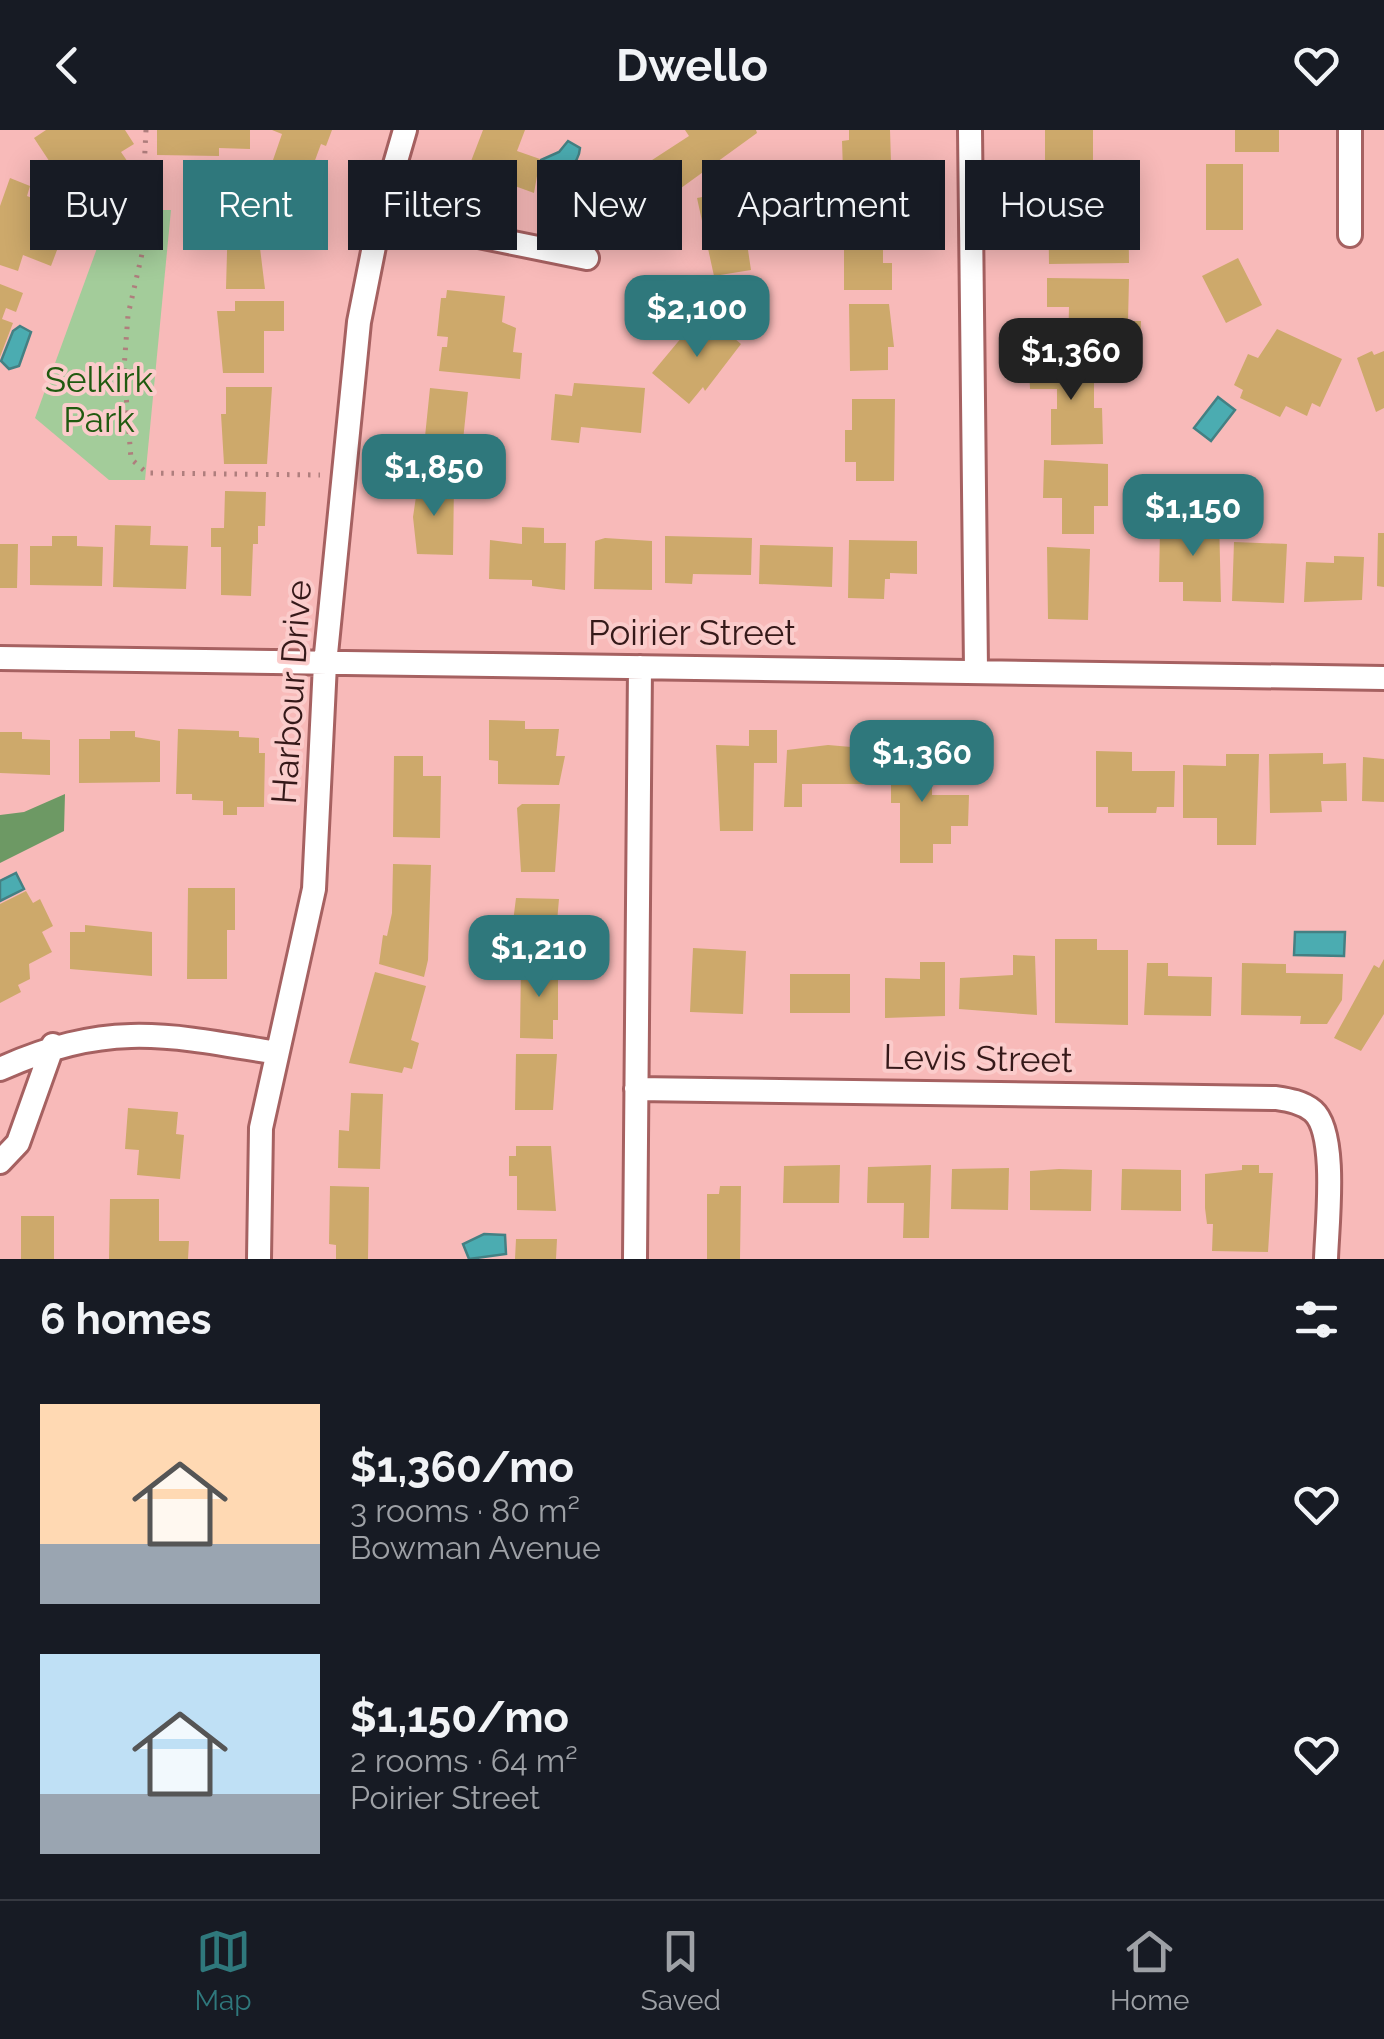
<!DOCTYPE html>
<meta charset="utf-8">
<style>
:root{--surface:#171b24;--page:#20242c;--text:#f1f3f6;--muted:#9ea1a6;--line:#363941;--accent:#2f787c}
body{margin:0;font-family:Raleway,sans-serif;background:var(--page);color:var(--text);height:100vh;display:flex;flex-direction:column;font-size:38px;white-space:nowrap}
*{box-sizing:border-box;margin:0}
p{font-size:32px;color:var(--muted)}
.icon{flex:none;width:55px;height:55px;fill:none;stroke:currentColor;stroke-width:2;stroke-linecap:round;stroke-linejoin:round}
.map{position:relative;height:1129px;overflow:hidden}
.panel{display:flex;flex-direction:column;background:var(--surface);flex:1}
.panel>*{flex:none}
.top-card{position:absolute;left:30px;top:30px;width:1325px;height:90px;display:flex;gap:20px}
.price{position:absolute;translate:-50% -85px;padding:0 22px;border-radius:20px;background:var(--accent);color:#fff;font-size:32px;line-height:65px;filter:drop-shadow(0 2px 5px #0008)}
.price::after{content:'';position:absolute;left:50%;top:60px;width:30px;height:22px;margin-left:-15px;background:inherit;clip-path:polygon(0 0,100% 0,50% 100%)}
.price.current{background:#222;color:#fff}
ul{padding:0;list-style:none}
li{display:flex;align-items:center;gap:30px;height:250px;padding:0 40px}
li span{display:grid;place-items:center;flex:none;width:280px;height:200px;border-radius:0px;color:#555}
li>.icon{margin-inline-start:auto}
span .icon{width:120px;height:120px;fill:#fffc;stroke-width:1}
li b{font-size:42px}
h2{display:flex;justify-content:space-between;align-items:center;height:120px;padding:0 40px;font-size:42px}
.chip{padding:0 35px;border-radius:0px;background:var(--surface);box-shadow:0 5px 25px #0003;font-size:35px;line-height:90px}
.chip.current{background:var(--accent);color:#fff}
header{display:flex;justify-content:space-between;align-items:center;height:130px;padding:0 40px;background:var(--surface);font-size:45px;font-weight:700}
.tab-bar{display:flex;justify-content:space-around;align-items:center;height:140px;border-top:2px solid var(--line);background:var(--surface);font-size:28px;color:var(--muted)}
.tab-bar a{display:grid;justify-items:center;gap:5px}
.tab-bar .current{color:var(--accent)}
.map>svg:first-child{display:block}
.green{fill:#a3cc9a}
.forest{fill:#6d9964}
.water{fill:#4bacb1;stroke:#448083;stroke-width:2.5}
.building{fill:#cda96b}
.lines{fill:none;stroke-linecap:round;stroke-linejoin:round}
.minor-casing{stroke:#a66161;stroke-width:28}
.path{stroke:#af7e7d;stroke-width:5;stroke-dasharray:2.5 8;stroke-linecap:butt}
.minor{stroke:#fff;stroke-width:22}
.labels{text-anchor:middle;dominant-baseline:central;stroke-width:8;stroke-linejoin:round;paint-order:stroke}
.park-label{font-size:35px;fill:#205a10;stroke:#fbcccb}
.street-label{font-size:35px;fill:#351919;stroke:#fbcccb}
</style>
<header><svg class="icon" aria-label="back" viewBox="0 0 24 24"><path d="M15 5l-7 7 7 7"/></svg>Dwello<svg class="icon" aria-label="heart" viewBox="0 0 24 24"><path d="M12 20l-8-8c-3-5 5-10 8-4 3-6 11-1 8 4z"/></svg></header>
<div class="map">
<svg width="1384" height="1129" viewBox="0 0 1384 1129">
<rect width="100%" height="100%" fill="#f8bab9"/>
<path class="green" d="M136,80h35l-26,270h-36l-74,-62 69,-189z"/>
<path class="forest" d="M65,664l-1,37 -64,32v-48l24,-3z"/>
<path class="water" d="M568,11l12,7c-1,16 -19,32 -35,31l-6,-12 2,-7 18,-8z
M20,196l11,6 -12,34 -10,3 -8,-8 12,-30z
M1218,267l17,13 -24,31 -17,-13z
M16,743l8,16 -24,12v-20z
M1295,802h50l-1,24 -50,-1z
M484,1104l21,1 1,19 -37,5 -6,-15z"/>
<path class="building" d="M46,0h79l9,14 -13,8 13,19 -39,26 -8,-11 -10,6 -7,-10 -5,3 -31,-47z
M157,0h93v19l-31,-1v8l-62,-1z
M272,0h60l-6,16 -5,-2 -11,30 -37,-14 9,-26z
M483,0h42l-8,21 23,8 -6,34 -66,-24z
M685,0h71l1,3 -87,63 -21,-34 40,-26z
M849,0h41l2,64 -36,1 -1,-25 -12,1 -1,-30 7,-1z
M1045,0h48v37h-48z
M1235,0h44v22h-44z
M1206,34h37v66h-37z
M10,48l20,8 -3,10 44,17 -20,53 -28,-11 -5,16 -18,-6v-59z
M1128,55l1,78 -80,1 -1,-78z
M739,60l12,80 -37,6 -17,-78z
M844,75h39v58h9v27h-48z
M228,86h71v32h-39l5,41h-39z
M1238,128l24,47 -36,18 -24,-47z
M1047,148l82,1 -1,42h13l-1,30 -72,-1 1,-43h-22z
M0,154l23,9 -7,19 -10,-4 -4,11 11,4 -13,34z
M447,160l58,6 -3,26 14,6 -3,24 9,1 -2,26 -81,-8 3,-24h5l1,-10 -11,-1 4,-38h5z
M235,171h49v30h-20v42h-41l-6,-62h18z
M849,174h40l5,43h-6v23l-38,1z
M707,185l34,29 -36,47 -2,-4 -14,17 -37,-31 35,-42 4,3z
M1277,199l65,30 -22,48 -8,-4 -5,13 -21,-10 -6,11 -40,-19 3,-8 -9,-5 14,-31 10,4z
M1372,221l2,4 10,-4v57l-8,4 -19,-54z
M1094,235v43h8l1,36 -52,1v-36h6v-20h-27l-1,-23z
M574,253l71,5 -4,45 -60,-6 -2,16 -28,-3 4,-46 17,2z
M226,257h46l-5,77h-43l-3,-50h5z
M430,258l38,4 -7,68 -38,-4z
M852,269h43l-1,82h-38v-19h-11v-32h7z
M1044,330l64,4v42h-14v28h-32v-36h-19z
M418,353h36l-1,72 -36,-1 -4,-37z
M225,361l41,1 -1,34h-7v18h-5l-2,52 -30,-1v-48h-10v-19h13z
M1178,388l41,1 2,83 -38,-1v-19h-24l1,-53 18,1z
M115,395l36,1 -1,19 38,1 -2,43 -73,-2z
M522,397l22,1v15h22l-1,47 -33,-4v-6l-43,-1 1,-39 32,4z
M1378,403h6v54l-7,-1z
M52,406h25v10l26,1 -1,39 -72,-1v-39h22z
M665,406l87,2 -1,37 -58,-1 -1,10 -27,-1z
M605,408l47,3v49l-58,-1 1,-48z
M849,410l68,1v33l-27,-1v6h-5l-1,20 -36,-1z
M1234,412l53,2 -3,59 -52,-2z
M0,414h18l-1,44h-17z
M760,415l73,2 -1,40 -73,-3z
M1047,417l43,2 -2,71 -40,-1z
M1334,426l30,1 -2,43 -58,2 2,-40 28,1z
M489,590l36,1v8h34l-3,27h9l-6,29 -61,-1v-23l-9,-1z
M178,599l61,2v6l20,1v15h6l-1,54h-27v8h-14v-14l-31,-1v-6h-16z
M749,600h28v33h-23l-1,68h-33l-4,-86 33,1z
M110,601h25v6l25,4v41l-81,1v-44h31z
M0,602h22v7l28,1v35l-50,-2z
M828,615l47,4 -1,35h-72v23h-18l3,-57z
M891,615h41v50h37l-1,31h-17v18h-18v19h-33v-60h-9z
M1096,621l36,1v19h43l-1,36h-17l-1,6h-48v-6h-12z
M1323,623v11l23,-1 1,38h-26l1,11 -52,1 -1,-59z
M1226,624h33l-3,91h-39v-27h-34v-53l43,1z
M394,626h29v20h18l-1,62 -47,-1z
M1363,627l21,2v43l-22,-1z
M522,674h38l-5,68h-34l-4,-64z
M393,734l38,1 -3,95 -4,17 -45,-13 4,-29 4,1 5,-23z
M188,758h47v42h-8v49h-40z
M26,761l7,12 7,-4 13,27 -11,6 10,20 -23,12 1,15 -12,6 3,7 -21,11v-99z
M516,768l43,1 -5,57 -38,-1v-25h-4z
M85,795l67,7v44l-82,-7v-37h15z
M1055,809h42v11h31v75l-73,-2z
M693,818l53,3 -3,63 -53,-2z
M1013,825l22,1 2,59 -78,-6 1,-31 53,-3z
M1384,829v55l-23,37 -27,-13 40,-73 5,3z
M920,832h25v54l-60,2v-40l35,1z
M521,833h37v57h-5v19l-33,-1z
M1147,833h21v13l44,1 -1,39 -67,-1z
M1242,833l44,1v9l57,1 -1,26 -15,24h-27l1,-8 -60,-1z
M375,842l51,14 -15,54 8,3 -7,26 -8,-2 -2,6 -53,-10z
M790,844h60v39h-60z
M516,924h41l-4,56h-38z
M351,963l32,1 -3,75 -42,-1 1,-38 10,1z
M128,978l50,4 -2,22 8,1 -4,44 -43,-4 2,-25 -14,-1z
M516,1016h35l5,65 -39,-1v-34h-8v-20h7z
M840,1035l-1,38h-56l1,-37z
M931,1035l-2,73h-26l1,-35h-37l1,-36z
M1242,1035h17v8h14l-5,79 -56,-1 1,-27h-6l-2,-16v-34l37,-4z
M1009,1038l-1,42 -57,-1 1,-40z
M1059,1039l33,1 -1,41 -61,-1v-39z
M1122,1039l59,1v41l-60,-1z
M330,1056l39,1 -1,72h-32v-14l-7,-1z
M720,1056h21l-1,73h-33v-65h12z
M110,1069h49v42h30l-1,18h-79z
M21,1086h33v43h-33z
M516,1109h41l-1,20h-41z"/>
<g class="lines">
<g class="minor-casing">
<path id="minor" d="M970,0l6,539
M380,86l207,42
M1350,105v-105
M0,528l1384,20
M0,939c107,-48 165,-35 277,-16
M636,959l640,9c13,2 26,4 37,13 25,22 14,114 13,148
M0,1032l18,-19 35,-98
M259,1129l2,-131 53,-239 11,-225 34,-342 21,-106 25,-86
M635,1129l5,-592"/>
</g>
<path class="path" d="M146,0l-4,80 5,22 -19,83 -4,53 7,91 16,14 173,2"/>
<use href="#minor" class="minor"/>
</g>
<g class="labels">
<g class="park-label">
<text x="99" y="249">Selkirk<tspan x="99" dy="40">Park</tspan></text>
</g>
<g class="street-label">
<text x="692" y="502">Poirier Street</text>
<text transform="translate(291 562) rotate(-86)">Harbour Drive</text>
<text transform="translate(978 928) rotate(1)">Levis Street</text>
</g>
</g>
</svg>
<b class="price" style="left:697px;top:230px">$2,100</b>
<b class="price current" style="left:1071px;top:273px">$1,360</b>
<b class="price" style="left:434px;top:389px">$1,850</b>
<b class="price" style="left:1193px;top:429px">$1,150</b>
<b class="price" style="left:922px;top:675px">$1,360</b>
<b class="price" style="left:539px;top:870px">$1,210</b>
<div class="top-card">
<a class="chip">Buy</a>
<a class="chip current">Rent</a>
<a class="chip">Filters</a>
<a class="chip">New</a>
<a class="chip">Apartment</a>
<a class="chip">House</a>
</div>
</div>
<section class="panel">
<h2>6 homes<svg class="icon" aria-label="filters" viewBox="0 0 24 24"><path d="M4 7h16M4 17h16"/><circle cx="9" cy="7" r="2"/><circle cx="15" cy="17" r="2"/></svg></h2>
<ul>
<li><span style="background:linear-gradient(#ffd9b3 70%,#9aa5b1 0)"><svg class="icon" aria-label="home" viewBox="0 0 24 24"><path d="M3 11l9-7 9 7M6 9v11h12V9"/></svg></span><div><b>$1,360/mo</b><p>3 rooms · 80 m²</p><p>Bowman Avenue</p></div><svg class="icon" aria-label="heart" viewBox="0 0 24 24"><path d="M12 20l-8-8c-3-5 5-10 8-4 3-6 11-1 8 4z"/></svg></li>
<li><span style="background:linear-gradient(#bfe0f5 70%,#9aa5b1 0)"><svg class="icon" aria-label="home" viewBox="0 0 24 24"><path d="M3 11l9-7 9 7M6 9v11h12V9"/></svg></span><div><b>$1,150/mo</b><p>2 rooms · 64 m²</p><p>Poirier Street</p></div><svg class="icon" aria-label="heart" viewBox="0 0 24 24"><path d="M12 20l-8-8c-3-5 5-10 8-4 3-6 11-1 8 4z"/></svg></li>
</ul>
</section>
<nav class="tab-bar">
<a class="current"><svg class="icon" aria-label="map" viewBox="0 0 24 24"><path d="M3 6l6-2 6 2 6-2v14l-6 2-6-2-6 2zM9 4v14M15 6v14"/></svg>Map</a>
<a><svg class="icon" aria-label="saved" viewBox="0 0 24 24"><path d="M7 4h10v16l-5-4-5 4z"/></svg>Saved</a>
<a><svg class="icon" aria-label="home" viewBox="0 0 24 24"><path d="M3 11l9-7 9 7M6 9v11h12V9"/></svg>Home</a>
</nav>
